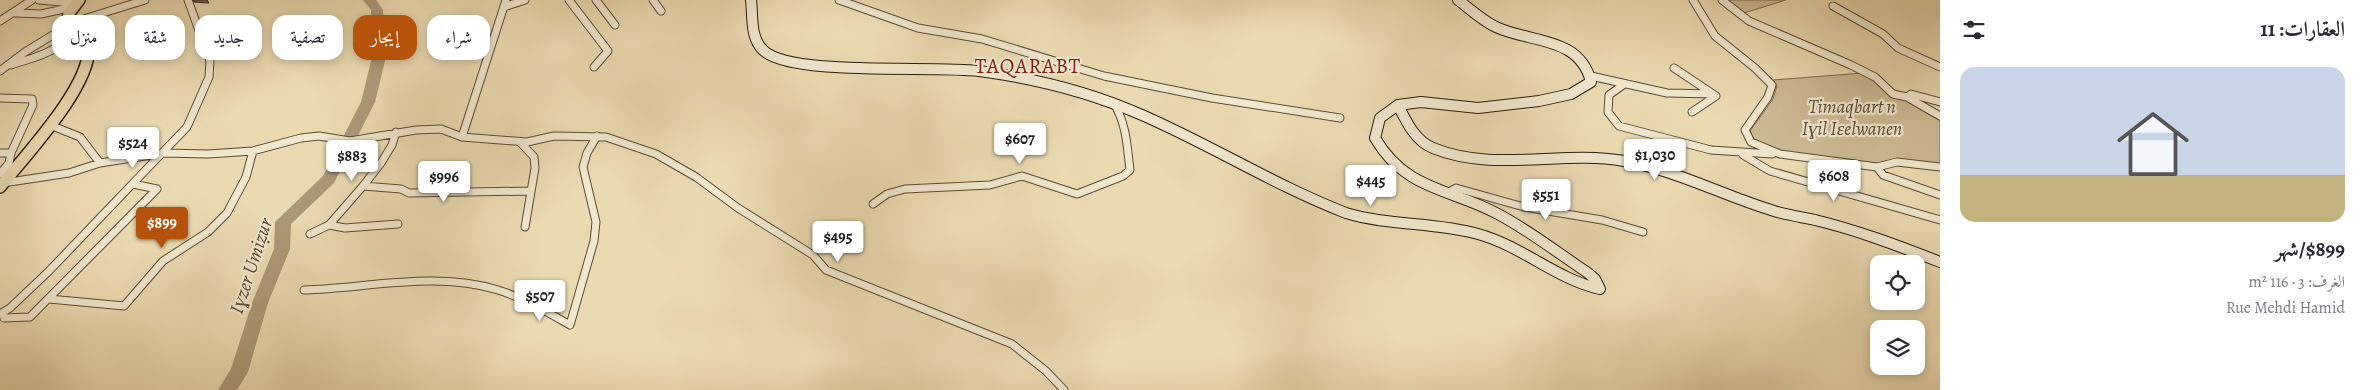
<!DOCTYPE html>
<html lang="ar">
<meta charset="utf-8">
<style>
:root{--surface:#fff;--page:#f7f7f7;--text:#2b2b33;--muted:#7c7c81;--line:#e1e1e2;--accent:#b45309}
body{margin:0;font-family:Alegreya,Amiri,serif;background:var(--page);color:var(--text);direction:rtl;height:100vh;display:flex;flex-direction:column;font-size:19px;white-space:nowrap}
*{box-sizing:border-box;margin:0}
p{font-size:16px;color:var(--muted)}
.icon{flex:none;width:28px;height:28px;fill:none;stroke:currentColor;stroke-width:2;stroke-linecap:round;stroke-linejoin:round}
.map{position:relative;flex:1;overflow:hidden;direction:ltr}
.drawer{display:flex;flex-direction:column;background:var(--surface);width:425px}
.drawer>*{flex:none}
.hud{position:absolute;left:15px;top:15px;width:475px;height:45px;direction:rtl;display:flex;gap:10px}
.controls{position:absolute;left:1870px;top:255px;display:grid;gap:10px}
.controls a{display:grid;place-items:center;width:55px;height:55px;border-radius:10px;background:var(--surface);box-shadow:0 2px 8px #0003;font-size:25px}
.price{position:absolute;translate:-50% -42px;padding:0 11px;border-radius:5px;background:#fff;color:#222;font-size:16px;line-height:32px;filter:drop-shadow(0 1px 2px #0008)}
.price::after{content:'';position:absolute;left:50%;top:30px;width:15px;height:11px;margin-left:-8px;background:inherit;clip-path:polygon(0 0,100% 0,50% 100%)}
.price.current{background:var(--accent);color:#fff}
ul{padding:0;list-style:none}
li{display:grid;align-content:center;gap:10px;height:265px;padding:0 20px}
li+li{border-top:1px solid var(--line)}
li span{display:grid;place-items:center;height:155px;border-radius:15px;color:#555}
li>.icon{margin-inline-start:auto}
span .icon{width:90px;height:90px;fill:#fffc;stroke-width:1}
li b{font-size:21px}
h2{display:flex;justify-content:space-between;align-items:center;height:60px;padding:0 20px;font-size:21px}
.chip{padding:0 18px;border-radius:15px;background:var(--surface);box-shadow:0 2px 8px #0003;font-size:18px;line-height:45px}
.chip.current{background:var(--accent);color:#fff}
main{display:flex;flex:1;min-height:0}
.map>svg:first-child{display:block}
.green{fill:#caba95;stroke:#7c6a50}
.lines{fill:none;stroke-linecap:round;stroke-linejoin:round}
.river{fill:#aa9979;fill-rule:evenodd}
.street-casing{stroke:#5c4b34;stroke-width:9}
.secondary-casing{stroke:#2d1b0a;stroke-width:12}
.primary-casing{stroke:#2d1b0a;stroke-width:14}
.street{stroke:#f1e7cd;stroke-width:7}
.secondary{stroke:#f1e7cd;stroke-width:10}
.primary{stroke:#eadab2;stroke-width:11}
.wall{fill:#7b6c53;stroke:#2d1b0a}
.labels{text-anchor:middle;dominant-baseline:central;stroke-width:4.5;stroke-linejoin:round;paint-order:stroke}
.park-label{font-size:19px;font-style:italic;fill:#5c4b34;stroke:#f1e7cd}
.water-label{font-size:20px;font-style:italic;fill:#5f4d36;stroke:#f1e7cd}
.quarter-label{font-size:21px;letter-spacing:1px;fill:#7a1f14;stroke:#f1e7cd}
</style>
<main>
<section class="drawer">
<h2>العقارات: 11<svg class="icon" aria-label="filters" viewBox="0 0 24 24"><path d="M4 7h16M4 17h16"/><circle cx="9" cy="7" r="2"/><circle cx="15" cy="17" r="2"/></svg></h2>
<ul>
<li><span style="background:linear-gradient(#c9d6e8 70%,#c2b280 0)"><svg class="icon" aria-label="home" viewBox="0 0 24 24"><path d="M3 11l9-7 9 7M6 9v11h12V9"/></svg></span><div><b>$899/شهر</b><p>الغرف: 3 · 116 m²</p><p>Rue Mehdi Hamid</p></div></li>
</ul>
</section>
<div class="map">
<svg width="1940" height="390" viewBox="0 0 1940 390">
<rect width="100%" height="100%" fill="#eadab2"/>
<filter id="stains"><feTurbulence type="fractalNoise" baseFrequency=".004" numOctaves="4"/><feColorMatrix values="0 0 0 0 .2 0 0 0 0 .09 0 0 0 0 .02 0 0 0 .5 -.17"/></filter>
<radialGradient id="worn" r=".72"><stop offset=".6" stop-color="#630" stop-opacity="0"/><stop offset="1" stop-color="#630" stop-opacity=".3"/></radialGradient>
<path class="green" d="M1727,0h59l-42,13z
M1863,73l77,45v46l-41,-4 -26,4 -93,-13 -25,-10 -5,-10 23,-32 4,-13 -4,-6z"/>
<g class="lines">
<path class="river" d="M363,0h13l7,10 2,51 -10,41 -41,81 -43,41 -1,25 -22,54 -20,69 -11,18h-19l13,-21 21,-66 22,-54 1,-27 48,-46 38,-74 10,-41v-51z"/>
<g class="street-casing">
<path id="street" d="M39,0l34,3
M569,0l39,51 -14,16
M596,0l19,25
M653,0l8,11
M839,0l79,28 64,11 122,37 108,22 128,20
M1693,0l22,36 40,32 17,17 -4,12 -23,33 6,12 29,12 97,13
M1722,0l27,21 102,44 24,12 18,17 14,3 33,19
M1833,6l50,28 15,14 42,19
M504,7l21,-7
M15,13l26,1 32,-7
M0,21l32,-21
M11,65c29,-10 51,-11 62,-43
M0,71l25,-19 49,-30 71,-22
M1591,76l76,17 46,1 -39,-26
M1623,85l-14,10 -1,17 11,14 92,24 61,4
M1907,97l4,-3 29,8
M0,98l32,1 1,6 -22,48
M1692,112l24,-16 -3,-2
M50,125l30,12 20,26
M462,137l44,-137
M520,142l14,15 1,11 -10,59
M0,153h11l-2,10 -9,11
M1743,155l27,16 170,49
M1940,167l-43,-5 -20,5 6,8 57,20
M3,183l66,-10 31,-10 64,-10 44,1 45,-3 48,-13 18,-2 31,5 66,-11 25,-1 21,8 65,5 27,-6 52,1 50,17 40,23 42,31 75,47 13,15 186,74 34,27 18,19
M363,186l38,3 8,4 122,-2
M1447,193l9,-5 68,19 78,13 41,12
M873,204l14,-10 18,-5 85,-4 32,-9 55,18 46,-18 7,-6c-3,-23 -3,-42 -14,-63
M329,225l16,3 53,-4
M310,234l19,-9 34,-39 18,-23 11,-18 4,-13
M304,290c64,-2 132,-19 194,0 26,8 49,22 72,35l24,-84 2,-19 -13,-55 4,-14 10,-17
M49,299l75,7 39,-45 45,-29 19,-19 19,-36 7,-26
M0,314l10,-6 39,-37 138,-144 22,-50 1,-16 -22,-61
M4,318l26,-1 127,-128 -24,-5"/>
</g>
<g class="secondary-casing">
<path id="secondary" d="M751,0c2,16 -1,38 12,50 27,27 172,15 216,21 54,7 113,22 163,44 69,30 134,71 204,98 43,13 89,9 132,21 44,12 78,45 122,55l-5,-10 -7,-6c-30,-20 -58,-42 -90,-59 -48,-26 -92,-23 -123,-76l5,-20 18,-13 23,-3 57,6 61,-7 32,-7 20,-12c-11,-46 -61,-39 -95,-55 -13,-6 -26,-18 -38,-27
M1398,105c8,16 17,36 35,43 61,25 128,2 191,13 52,9 100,35 150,50 13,4 27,6 41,9 42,10 84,26 125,42"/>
</g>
<g class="primary-casing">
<path id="primary" d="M0,187c23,-29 94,-104 88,-141 -1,-13 -11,-20 -20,-27l1,-6 10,-13"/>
</g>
<use href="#street" class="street"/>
<use href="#secondary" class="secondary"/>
<use href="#primary" class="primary"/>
</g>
<path class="wall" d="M193,0h14l2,3 -15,-1z"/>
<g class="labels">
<g class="park-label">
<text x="1852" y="107">Timaqbart n<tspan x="1852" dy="22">Iɣil Iɛelwanen</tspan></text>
</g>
<g class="water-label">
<text transform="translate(251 266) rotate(-72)">Iɣzer Umiẓur</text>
</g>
<g class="quarter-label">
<text x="1028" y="66">TAQARABT</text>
</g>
</g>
<rect width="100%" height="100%" filter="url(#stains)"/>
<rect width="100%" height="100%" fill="url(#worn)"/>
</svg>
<div class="controls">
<a><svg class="icon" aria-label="locate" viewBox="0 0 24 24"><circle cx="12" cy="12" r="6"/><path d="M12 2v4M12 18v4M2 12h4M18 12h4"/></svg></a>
<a><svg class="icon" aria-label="layers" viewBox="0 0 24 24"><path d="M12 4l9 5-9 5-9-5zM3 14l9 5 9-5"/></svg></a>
</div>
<b class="price" style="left:1020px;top:165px">$607</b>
<b class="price" style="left:133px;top:169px">$524</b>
<b class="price" style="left:1655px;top:181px">$1,030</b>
<b class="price" style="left:352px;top:182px">$883</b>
<b class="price" style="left:1834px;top:202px">$608</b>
<b class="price" style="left:444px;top:203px">$996</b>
<b class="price" style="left:1371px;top:207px">$445</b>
<b class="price" style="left:1546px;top:221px">$551</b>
<b class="price current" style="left:162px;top:249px">$899</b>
<b class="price" style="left:838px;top:263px">$495</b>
<b class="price" style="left:540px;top:322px">$507</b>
<div class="hud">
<a class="chip">شراء</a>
<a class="chip current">إيجار</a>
<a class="chip">تصفية</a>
<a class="chip">جديد</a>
<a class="chip">شقة</a>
<a class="chip">منزل</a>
</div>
</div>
</main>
